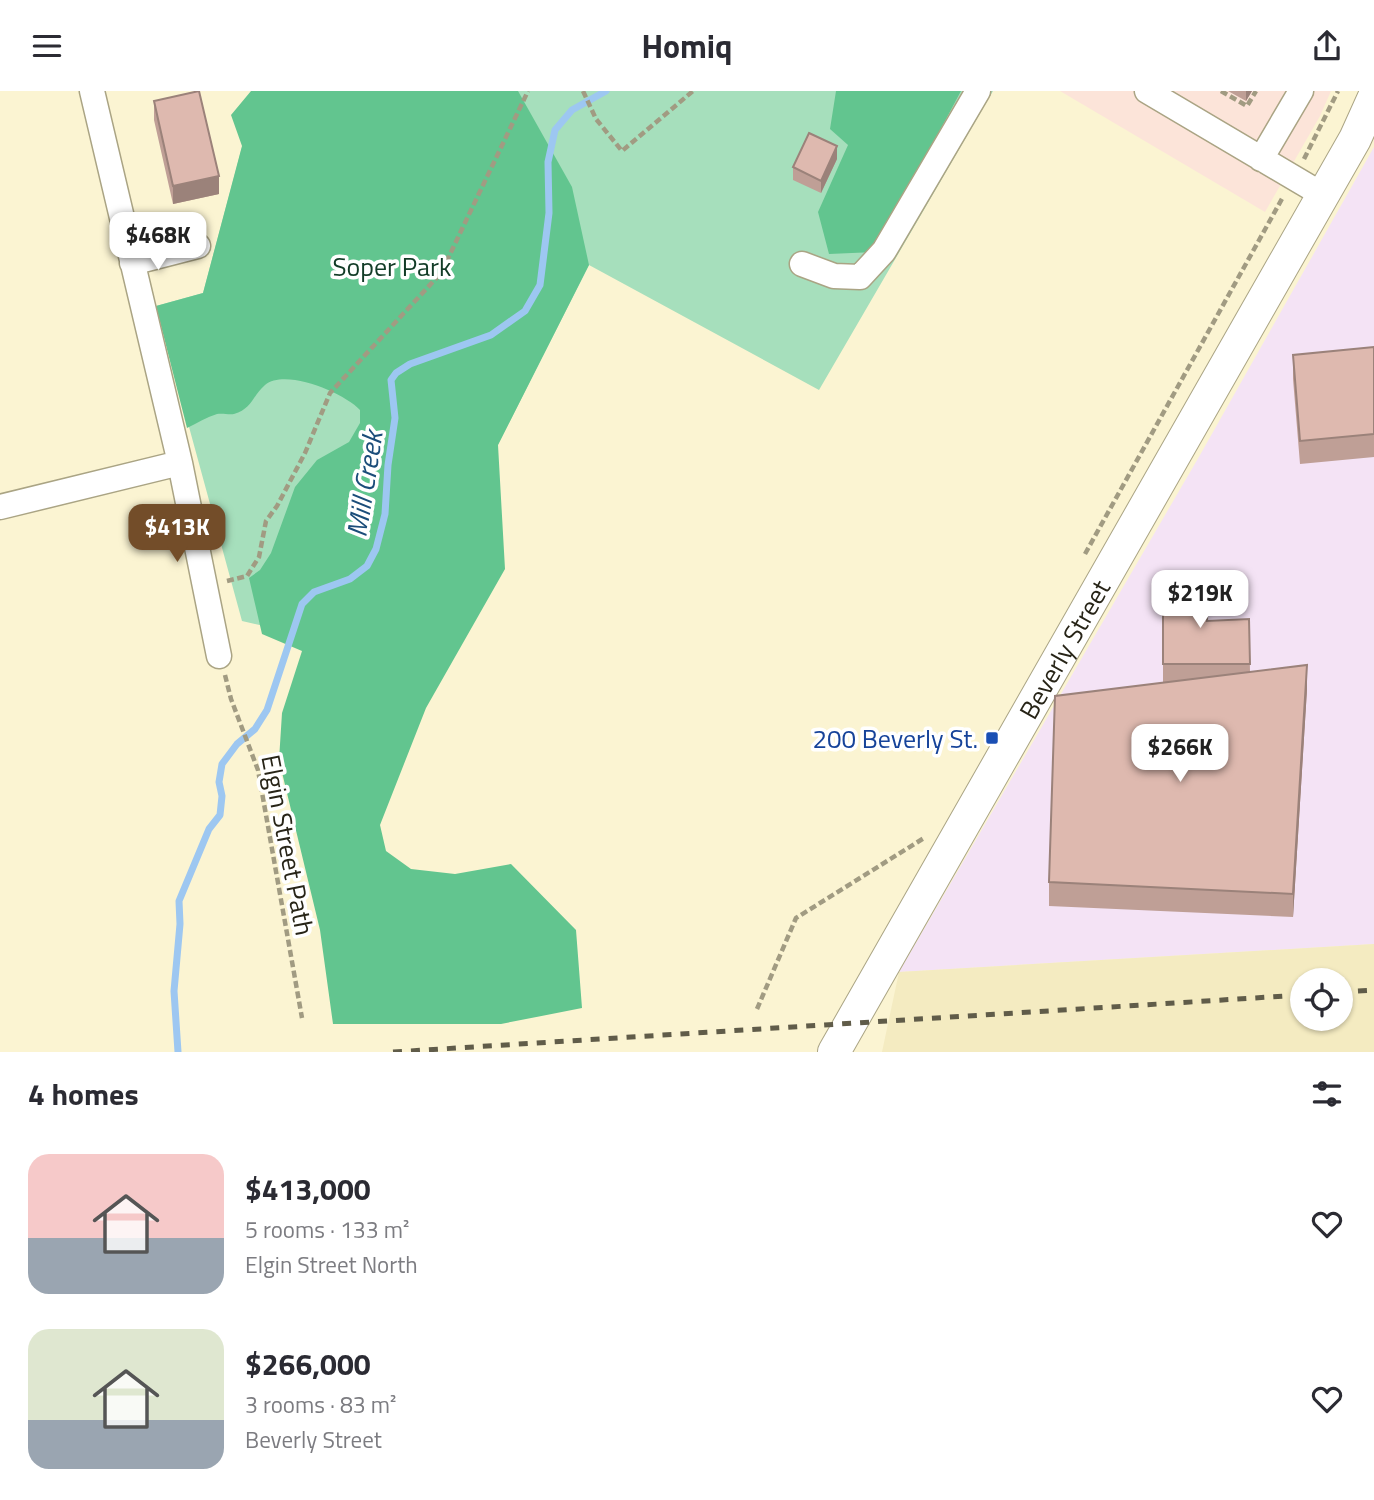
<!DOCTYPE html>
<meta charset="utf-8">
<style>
:root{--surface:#fff;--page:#f2f2f3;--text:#2b2b33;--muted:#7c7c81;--accent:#734d29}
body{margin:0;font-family:"Titillium Web",sans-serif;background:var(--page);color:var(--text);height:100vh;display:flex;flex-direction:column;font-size:26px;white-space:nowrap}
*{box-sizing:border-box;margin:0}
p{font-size:23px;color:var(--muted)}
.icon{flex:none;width:38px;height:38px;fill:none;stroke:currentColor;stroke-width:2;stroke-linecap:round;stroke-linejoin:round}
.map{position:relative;height:961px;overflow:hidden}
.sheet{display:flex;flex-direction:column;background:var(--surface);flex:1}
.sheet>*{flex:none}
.buttons{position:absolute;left:1290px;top:877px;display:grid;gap:14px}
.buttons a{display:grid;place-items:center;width:63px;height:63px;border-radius:50%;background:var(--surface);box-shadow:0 2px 5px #0004;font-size:35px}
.price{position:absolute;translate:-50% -60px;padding:0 16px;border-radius:14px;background:#fff;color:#222;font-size:23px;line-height:46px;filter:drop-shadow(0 2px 4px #0008)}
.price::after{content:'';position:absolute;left:50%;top:42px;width:21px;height:16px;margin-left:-10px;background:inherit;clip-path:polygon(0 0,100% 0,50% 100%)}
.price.selected{background:var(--accent);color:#fff}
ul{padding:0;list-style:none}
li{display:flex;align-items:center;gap:21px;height:175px;padding:0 28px}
li span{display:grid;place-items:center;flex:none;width:196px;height:140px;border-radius:21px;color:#555}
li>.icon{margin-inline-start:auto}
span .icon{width:84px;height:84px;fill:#fffc;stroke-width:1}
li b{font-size:30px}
h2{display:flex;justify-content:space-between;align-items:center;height:84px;padding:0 28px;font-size:30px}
header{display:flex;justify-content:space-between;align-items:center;height:91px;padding:0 28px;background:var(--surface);font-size:32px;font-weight:700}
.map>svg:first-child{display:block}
.commercial{fill:#fce4d9}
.industrial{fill:#f4e3f5}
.built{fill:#f4ebc1;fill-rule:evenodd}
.green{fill:#a6dfbc}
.forest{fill:#62c58f}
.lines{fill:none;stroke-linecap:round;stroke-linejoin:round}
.stream{stroke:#9dc7f1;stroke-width:7}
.minor-casing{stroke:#aaa484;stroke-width:27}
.major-casing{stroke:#aaa484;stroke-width:34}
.path{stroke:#a19b82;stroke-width:4.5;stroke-dasharray:7 3.5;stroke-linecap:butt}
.minor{stroke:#fff;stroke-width:24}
.major{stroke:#fff;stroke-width:32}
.rail{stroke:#605c49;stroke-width:5;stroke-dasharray:9 9;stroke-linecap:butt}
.wall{fill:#bf9f96}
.shaded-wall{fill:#9b827a}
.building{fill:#deb9af;stroke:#9b827a;stroke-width:2}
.transit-dot{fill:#1a4fb4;stroke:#fff;stroke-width:2.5}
.labels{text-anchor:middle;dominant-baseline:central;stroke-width:7;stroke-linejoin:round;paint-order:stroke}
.park-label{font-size:26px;fill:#123c27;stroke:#fff}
.street-label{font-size:26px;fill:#272417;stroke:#fff}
.transit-label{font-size:26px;fill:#164399;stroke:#fff;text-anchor:end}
.water-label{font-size:28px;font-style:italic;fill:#1b4d7a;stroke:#fff}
</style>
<header><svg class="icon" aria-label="menu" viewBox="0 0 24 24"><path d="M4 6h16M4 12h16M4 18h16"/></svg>Homiq<svg class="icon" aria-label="share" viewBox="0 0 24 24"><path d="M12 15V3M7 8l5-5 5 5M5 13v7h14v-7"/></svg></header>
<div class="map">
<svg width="1374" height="961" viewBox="0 0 1374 961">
<rect width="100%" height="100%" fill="#fbf4d2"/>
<path class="commercial" d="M1060,0h271l-11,25 -55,96z"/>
<path class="industrial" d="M1374,56v797l-475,28 301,-517z"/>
<path class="built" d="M1374,853v108h-492l17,-80zM1302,889h38v39h-38z"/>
<path class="green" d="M257,0h736l-174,299 -230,-125 -124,245 -112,136 -111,-25 -86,-315 47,-13z"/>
<path class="forest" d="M251,0h267l54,96 17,78 -91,180 7,124 -79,139 -46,117 6,26 25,18 44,5 56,-10 65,66 6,78 -81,16h-168l-13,-94 -41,-170 3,-47 20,-62 -40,-17 -13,-56 11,-8 11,-17 24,-66 22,-27 32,-18 11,-19v-13c-16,-17 -74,-42 -95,-25 -12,10 -13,24 -31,29 -5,1 -11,-1 -17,0 -10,3 -20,9 -30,14l-31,-122 47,-13 39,-147 -11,-31z
M836,0h125l-86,161 -46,2 -11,-42 30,-67 -18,-16z"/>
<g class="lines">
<path class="stream" d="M178,961l-4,-61 6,-67 -1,-23 30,-72 11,-14 2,-19 -3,-14 3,-18 15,-20 18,-15 12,-19 35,-106 12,-12 36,-13 17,-13 9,-17 9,-35 3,-49 7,-47 -4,-38 5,-7 14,-9 81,-29 34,-24 15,-26 9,-72 -1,-51 7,-32 17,-20 34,-19"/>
<g class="minor-casing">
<path id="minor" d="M92,0l88,372 39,193
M1147,0l176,104
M1261,68l40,-68
M132,172l66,-17
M802,173l32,12 26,1 24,-26 94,-160
M0,416l180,-44"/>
</g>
<g class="major-casing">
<g id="major">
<path id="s1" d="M834,961l521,-913 19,-42"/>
</g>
</g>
<path class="path" d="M583,0l13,28 26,32 71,-60
M1221,0l26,15 9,-15
M1304,68l34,-68
M1085,463l198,-357
M227,490l20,-5 12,-19 7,-36 11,-15 28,-53 25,-60 111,-120 87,-182
M225,584l6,24 27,71 44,248
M757,918l39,-91 128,-80"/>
<use href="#minor" class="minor"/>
<use href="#major" class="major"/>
<path class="rail" d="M1340,901l34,-2
M393,961l909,-57"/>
</g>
<path class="wall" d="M1228,0h24l-6,10z
M154,10l65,93 -46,10 -19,-84z
M837,68l-16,34 -28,-13v-13z
M1374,256v110l-74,7 -7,-85v-24z
M1163,492l45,38 41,-2 1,53 57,17 -14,228 -244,-11v-24l121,-200h-7z"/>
<path class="shaded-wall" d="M1246,0h6l-6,10z
M837,55v13l-16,34v-12z
M219,85v18l-46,10v-18z
M1307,574v24l-14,228v-23z"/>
<path class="building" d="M199,0l20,85 -46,10 -19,-85z
M809,42l28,13 -16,35 -28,-14z
M1374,256v87l-74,7 -7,-86z
M1163,492h45l-1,38 42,-2 1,45h-87z
M1307,574l-14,229 -244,-12 6,-186z"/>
<rect class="transit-dot" x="985" y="640" width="14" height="14" rx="3.5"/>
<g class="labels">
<g class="park-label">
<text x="392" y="175">Soper Park</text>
</g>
<g class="street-label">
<text stroke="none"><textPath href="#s1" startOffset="464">Beverly Street</textPath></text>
<text transform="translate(288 754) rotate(79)">Elgin Street Path</text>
</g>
<g class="transit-label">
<text x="978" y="647">200 Beverly St.</text>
</g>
<g class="water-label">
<text transform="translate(364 393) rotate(-81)">Mill Creek</text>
</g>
</g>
</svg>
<div class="buttons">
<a><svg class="icon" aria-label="locate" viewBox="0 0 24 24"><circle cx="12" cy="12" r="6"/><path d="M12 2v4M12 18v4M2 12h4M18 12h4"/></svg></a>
</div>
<b class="price" style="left:158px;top:181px">$468K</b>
<b class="price selected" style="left:177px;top:473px">$413K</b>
<b class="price" style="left:1200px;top:539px">$219K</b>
<b class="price" style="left:1180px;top:693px">$266K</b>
</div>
<section class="sheet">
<h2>4 homes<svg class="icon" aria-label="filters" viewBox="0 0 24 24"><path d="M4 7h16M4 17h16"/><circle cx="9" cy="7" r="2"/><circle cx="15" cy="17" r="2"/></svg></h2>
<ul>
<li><span style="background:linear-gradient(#f6c9c9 60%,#9aa5b1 0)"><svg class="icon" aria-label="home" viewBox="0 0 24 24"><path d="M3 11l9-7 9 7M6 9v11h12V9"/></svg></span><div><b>$413,000</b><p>5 rooms · 133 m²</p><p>Elgin Street North</p></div><svg class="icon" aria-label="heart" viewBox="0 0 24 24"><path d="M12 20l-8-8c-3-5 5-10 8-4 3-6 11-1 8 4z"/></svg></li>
<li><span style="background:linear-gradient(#dfe7d0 65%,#9aa5b1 0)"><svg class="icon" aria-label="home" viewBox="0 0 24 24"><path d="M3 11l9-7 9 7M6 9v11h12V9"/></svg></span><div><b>$266,000</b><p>3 rooms · 83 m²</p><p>Beverly Street</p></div><svg class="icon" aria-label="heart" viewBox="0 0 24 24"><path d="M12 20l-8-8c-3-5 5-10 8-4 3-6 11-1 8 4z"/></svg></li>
</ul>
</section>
